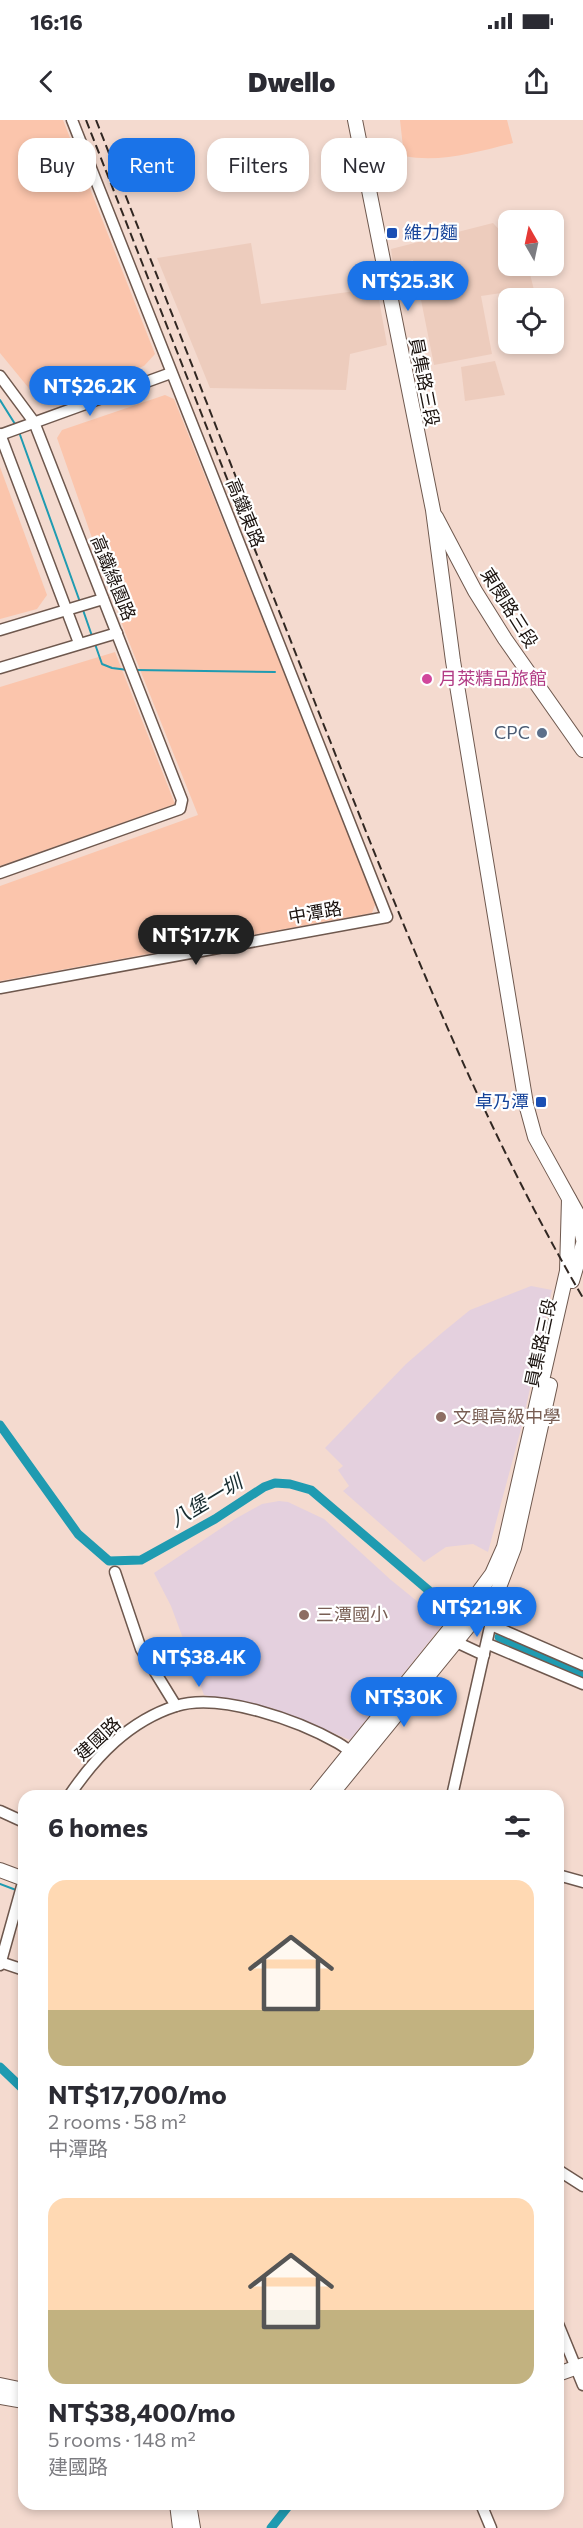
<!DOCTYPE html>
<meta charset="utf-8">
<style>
body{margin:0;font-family:Commissioner,"Noto Sans TC",sans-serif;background:#f7f7f7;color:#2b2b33;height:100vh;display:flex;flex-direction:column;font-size:22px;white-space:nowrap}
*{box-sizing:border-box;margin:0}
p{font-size:20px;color:#7c7c81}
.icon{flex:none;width:33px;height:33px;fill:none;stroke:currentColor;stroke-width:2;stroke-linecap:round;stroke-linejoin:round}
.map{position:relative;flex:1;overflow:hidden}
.drawer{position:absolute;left:18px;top:1670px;width:546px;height:720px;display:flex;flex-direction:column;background:#fff;border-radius:18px;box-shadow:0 3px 9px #0003}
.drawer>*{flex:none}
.guide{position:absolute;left:18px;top:18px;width:548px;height:54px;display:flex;gap:12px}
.needle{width:39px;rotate:351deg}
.tools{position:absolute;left:498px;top:90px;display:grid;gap:12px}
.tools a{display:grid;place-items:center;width:66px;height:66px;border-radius:12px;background:#fff;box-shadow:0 3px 9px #0003;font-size:30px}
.price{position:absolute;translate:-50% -51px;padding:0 14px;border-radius:21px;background:#1a73e8;color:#fff;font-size:20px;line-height:39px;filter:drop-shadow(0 2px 3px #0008)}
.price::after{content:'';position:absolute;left:50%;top:36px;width:18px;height:14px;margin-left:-9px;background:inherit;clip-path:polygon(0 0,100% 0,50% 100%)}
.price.current{background:#222;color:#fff}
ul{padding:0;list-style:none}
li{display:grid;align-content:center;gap:12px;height:318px;padding:0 30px}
li span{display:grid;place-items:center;height:186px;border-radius:18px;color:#555}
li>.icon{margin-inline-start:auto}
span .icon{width:108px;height:108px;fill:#fffc;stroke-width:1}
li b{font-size:26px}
h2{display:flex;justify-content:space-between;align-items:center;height:72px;padding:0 30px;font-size:26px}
.pill{padding:0 21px;border-radius:18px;background:#fff;box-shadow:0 3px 9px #0003;font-size:21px;line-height:54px}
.pill.current{background:#1a73e8;color:#fff}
.status{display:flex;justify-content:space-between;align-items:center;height:42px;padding:0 30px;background:#fff;direction:ltr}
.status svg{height:16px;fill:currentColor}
header{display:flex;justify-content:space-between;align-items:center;height:78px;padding:0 30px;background:#fff;font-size:27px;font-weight:800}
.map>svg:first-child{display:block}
</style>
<div class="status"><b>16:16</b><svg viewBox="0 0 49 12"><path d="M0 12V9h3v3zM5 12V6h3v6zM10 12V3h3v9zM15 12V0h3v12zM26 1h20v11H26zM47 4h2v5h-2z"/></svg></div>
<header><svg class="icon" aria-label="back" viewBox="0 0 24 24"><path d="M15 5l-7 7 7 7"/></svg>Dwello<svg class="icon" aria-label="share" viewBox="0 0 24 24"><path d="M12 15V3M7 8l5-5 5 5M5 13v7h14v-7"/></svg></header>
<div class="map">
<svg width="583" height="2408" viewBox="0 0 583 2408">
<rect width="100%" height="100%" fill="#f4dacf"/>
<!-- built -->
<g fill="#edccbd">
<polygon points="493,103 508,119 508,146 528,146 536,178 510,178 508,172 481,176 492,234 434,245 413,140 393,144 391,129"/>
<polygon points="251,123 261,184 377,168 387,225 350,234 346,270 210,268 157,138"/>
<polygon points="495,241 505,275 465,281 461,247"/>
</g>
<!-- education -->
<g fill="#e4d0de">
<polygon points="531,1166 552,1170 521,1309 488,1432 473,1424 446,1427 424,1442 343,1371 349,1366 338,1350 343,1346 325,1328 406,1244 443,1212 470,1190"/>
<polygon points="279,1381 288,1382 324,1399 391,1460 444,1503 350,1620 272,1588 204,1575 171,1486 154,1453 235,1399 262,1384"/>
</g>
<!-- green -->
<g fill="#fbc5ac">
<polygon points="0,0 63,0 155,234 144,246 46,281 32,272 0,233"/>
<path d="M400,0h107l6,23c-36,9 -73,20 -109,13z"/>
<polygon points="165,275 174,279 376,782 372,793 0,861 0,766 198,695 125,512 57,318 62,310"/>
<polygon points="0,347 47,475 37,489 0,499"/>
<polygon points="115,532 175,684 0,746 0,567"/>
</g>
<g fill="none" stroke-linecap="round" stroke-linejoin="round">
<!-- stream -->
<g stroke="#1f9bb1" stroke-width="2">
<polyline points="0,280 15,304"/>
<polyline points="19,312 80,482"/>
<polyline points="83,490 92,516"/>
<polyline points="95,524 102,544 112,548 128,550"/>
<polyline points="136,550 275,552"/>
<polyline points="0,1764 16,1770"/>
</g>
<!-- canal -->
<g stroke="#1f9bb1" stroke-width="9">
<polyline points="0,1305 78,1414 109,1441 141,1440 215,1399 264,1367 275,1363 290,1364 311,1370 454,1492"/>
<polyline points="499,1517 583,1553"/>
<polyline points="0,1947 24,1970"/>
<polyline points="271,2408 290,2384"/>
</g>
<defs>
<g id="street">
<polyline points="0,256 34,302 182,680 180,689 0,753"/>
<polyline points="0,314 79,523"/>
<polyline points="0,315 171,253"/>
<polyline points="0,510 103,479"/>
<polyline points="0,548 117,513"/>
<polyline points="0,868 387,797 72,0"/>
<polyline points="115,1452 141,1529 176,1586"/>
<polyline points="491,1505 583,1545"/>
<polyline points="454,1521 484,1535"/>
<polyline points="488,1524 583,1564"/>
<path d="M69,1676c27,-40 60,-75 107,-90 44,-14 123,15 162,37 7,4 12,9 19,12"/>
<polyline points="452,1676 498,1471"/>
<polyline points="0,1691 24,1702"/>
<polyline points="558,1755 583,1762"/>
<polyline points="0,1842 24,1850"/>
<polyline points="0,1845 24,1759"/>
<polyline points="558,2050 583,2066"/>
<polyline points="558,2204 583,2265"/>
<polyline points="481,2384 491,2408"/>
</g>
<g id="secondary">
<polyline points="355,0 433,390 453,541 526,984 535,1017 577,1093 583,1119"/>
<polyline points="436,397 475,471 505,519 583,630"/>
<polyline points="572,1161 583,1124"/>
<polyline points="315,1676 467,1488 492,1454 504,1427 567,1151 569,1079"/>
<polyline points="330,1676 498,1470 514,1428 550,1265"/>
<polyline points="0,1750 24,1759"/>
<polyline points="558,2254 583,2245"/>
<polyline points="0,2265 24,2270"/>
<polyline points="0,2277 24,2281"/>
<polyline points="177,2384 180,2408"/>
<polyline points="189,2384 193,2408"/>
</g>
</defs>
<!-- street casing -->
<use href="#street" stroke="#6e584e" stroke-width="13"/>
<!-- secondary casing -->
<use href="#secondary" stroke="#6e584e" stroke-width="16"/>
<!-- street -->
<use href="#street" stroke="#fff" stroke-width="10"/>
<!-- secondary -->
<use href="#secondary" stroke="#fff" stroke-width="14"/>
<!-- rail -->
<g stroke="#312722" stroke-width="2" stroke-dasharray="9 4.5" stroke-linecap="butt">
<path d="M86,0c78,199 157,399 235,598 78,197 155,397 262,580"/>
<polyline points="96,0 237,360"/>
</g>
</g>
<!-- markers -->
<g fill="#1a4fb4" stroke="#fff" stroke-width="2">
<rect x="386" y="107" width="12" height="12" rx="3"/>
<rect x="535" y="976" width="12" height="12" rx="3"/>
</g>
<circle fill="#d1479c" stroke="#fff" stroke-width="2" cx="427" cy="559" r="6"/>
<circle fill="#5c6f8a" stroke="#fff" stroke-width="2" cx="542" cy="613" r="6"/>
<g fill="#8d6e63" stroke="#fff" stroke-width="2">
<circle cx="441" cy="1297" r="6"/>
<circle cx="304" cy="1495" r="6"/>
</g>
<g text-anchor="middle" stroke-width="4.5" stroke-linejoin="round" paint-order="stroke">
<!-- transit labels -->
<g font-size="18" fill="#164399" stroke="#fff" text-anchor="start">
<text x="404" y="119">維力麵</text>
<text x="529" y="988" text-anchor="end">卓乃潭</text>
</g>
<!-- street labels -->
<g font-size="18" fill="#1a120e" stroke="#fff">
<text transform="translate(424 262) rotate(79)" y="6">員集路三段</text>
<text transform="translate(245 393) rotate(68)" y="6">高鐵東路</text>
<text transform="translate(113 458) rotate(68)" y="6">高鐵綠園路</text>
<text transform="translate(509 488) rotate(58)" y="6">東閔路三段</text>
<text transform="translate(315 793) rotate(-10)" y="6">中潭路</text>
<text transform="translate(541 1223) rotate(-78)" y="6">員集路三段</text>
<text transform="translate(98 1619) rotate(-43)" y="6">建國路</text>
</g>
<!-- hotel labels -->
<g font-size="18" fill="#b23c85" stroke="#fff" text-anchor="start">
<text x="439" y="565">月萊精品旅館</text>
</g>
<!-- service labels -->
<g font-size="18" fill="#4e5e75" stroke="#fff" text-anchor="end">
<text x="530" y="619">CPC</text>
</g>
<!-- education labels -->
<g font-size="18" fill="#785e54" stroke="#fff" text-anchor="start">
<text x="453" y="1303">文興高級中學</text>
<text x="316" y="1501">三潭國小</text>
</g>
<!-- water labels -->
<g font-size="20" font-style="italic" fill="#192d31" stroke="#fff">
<text transform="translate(206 1381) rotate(-31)" y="7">八堡一圳</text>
</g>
</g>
</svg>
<div class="tools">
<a><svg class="needle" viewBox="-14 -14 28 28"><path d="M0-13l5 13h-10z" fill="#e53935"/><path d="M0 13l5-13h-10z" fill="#7c7c81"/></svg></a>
<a><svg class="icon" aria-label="locate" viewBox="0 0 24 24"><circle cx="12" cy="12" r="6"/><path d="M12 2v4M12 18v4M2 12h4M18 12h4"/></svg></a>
</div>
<b class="price" style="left:408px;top:192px">NT$25.3K</b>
<b class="price" style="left:90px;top:297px">NT$26.2K</b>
<b class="price current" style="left:196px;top:846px">NT$17.7K</b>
<b class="price" style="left:477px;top:1518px">NT$21.9K</b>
<b class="price" style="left:199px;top:1568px">NT$38.4K</b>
<b class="price" style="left:404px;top:1608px">NT$30K</b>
<div class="guide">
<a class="pill">Buy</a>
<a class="pill current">Rent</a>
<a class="pill">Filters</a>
<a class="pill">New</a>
</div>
<section class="drawer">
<h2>6 homes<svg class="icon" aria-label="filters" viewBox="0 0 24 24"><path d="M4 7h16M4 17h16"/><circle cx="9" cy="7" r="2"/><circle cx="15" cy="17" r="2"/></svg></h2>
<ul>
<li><span style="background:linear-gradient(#ffd9b3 70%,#c2b280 0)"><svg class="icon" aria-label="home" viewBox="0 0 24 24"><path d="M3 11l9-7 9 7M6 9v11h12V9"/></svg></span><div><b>NT$17,700/mo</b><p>2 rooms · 58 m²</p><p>中潭路</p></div></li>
<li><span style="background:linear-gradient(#ffd9b3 60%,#c2b280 0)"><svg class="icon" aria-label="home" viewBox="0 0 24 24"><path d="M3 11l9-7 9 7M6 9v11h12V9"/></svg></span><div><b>NT$38,400/mo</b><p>5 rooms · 148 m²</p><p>建國路</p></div></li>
</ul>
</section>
</div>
